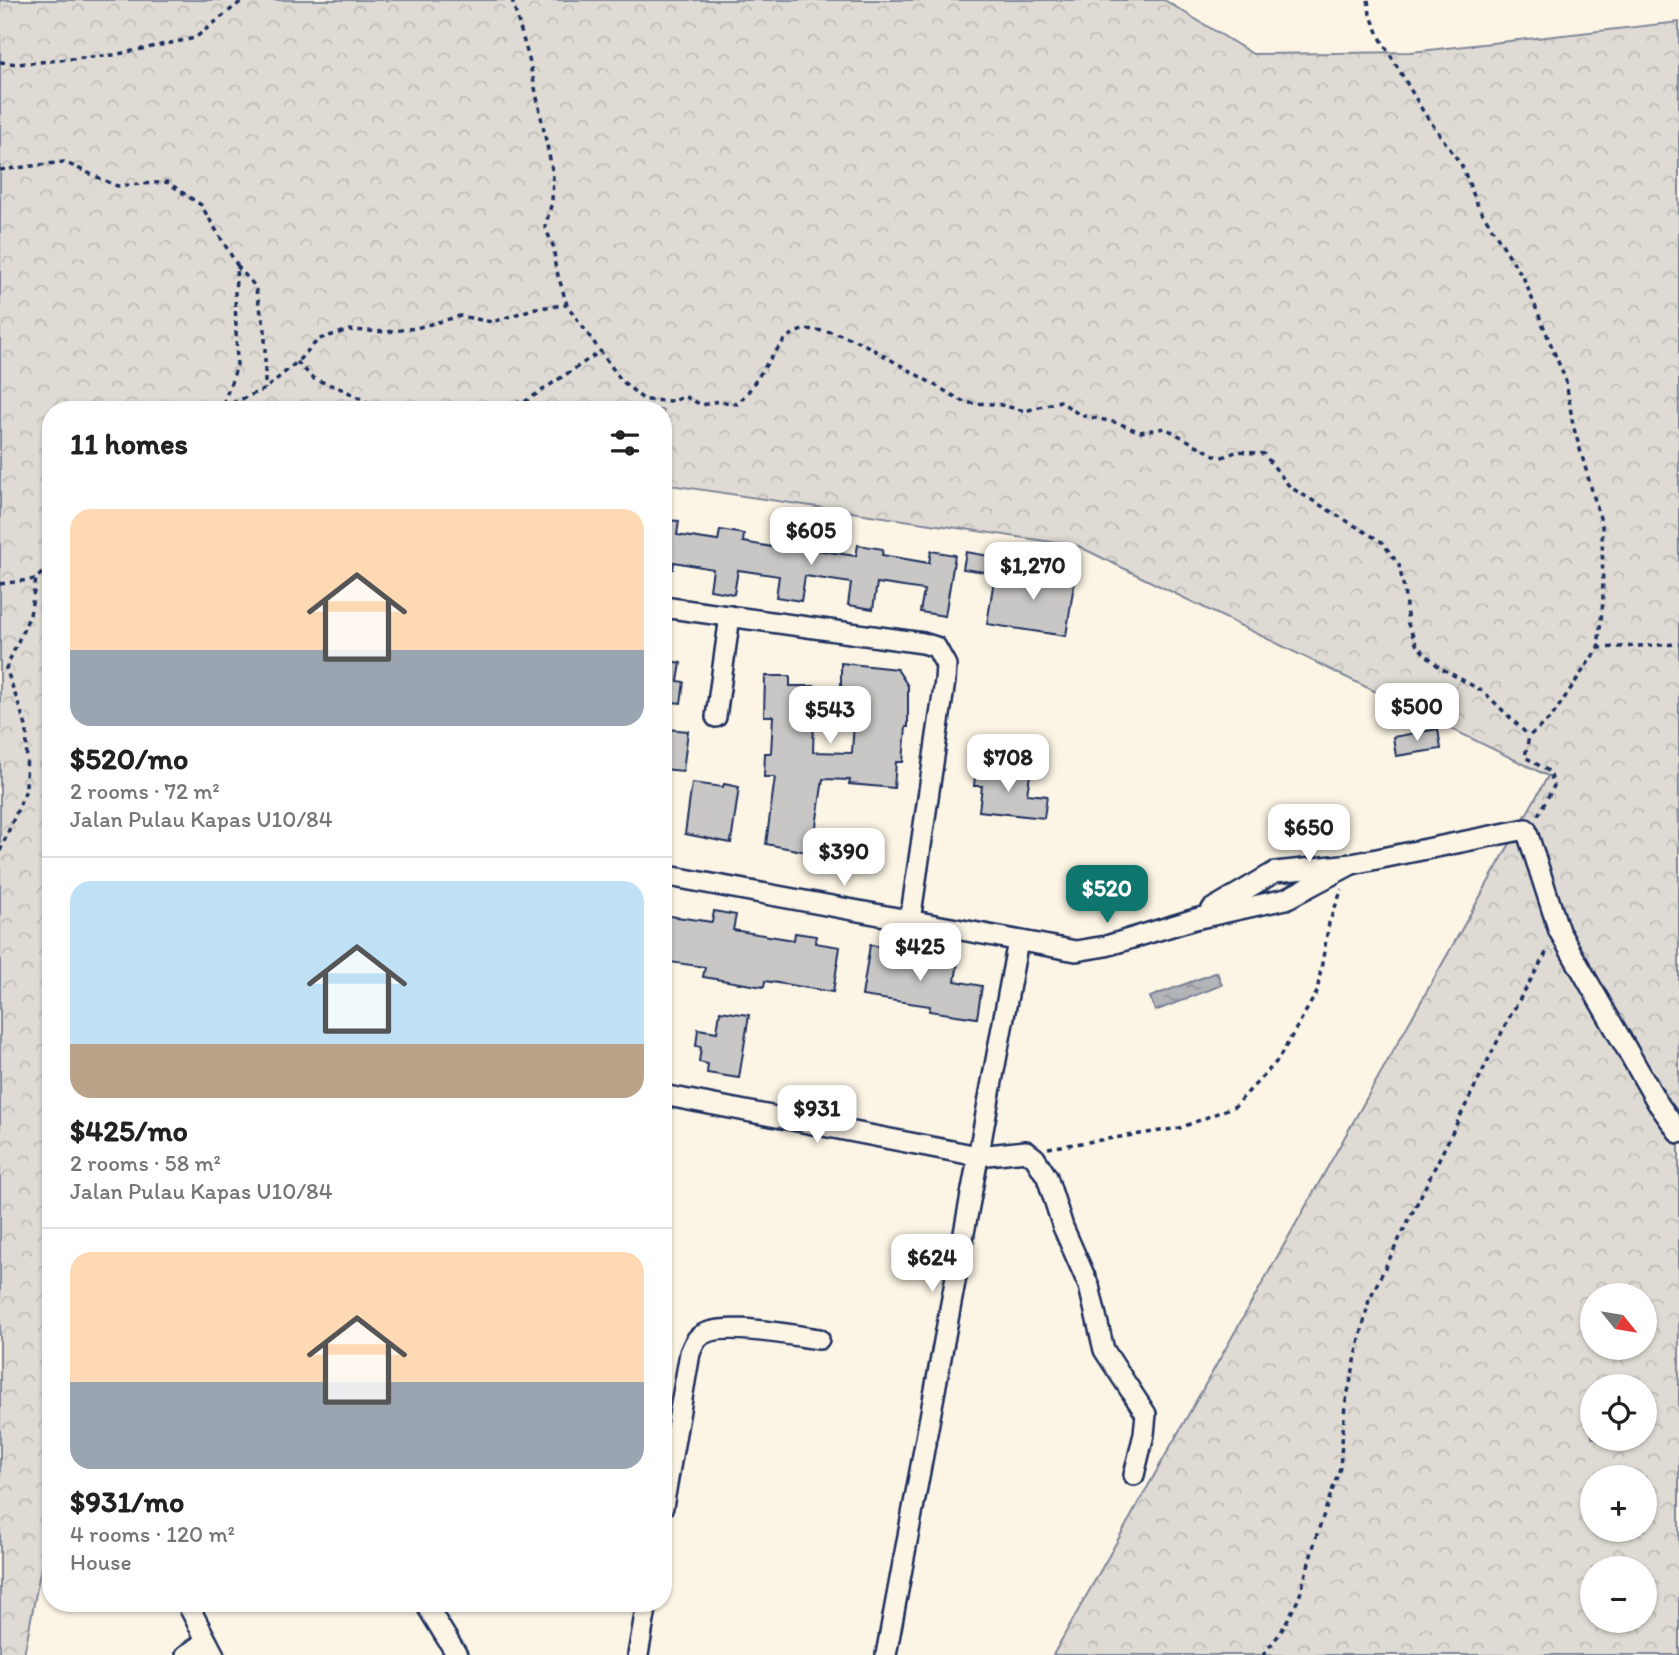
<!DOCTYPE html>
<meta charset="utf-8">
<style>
body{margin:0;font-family:Itim,sans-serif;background:#f6f6f6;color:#222;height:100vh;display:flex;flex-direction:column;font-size:26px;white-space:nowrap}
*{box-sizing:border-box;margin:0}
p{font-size:23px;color:#767676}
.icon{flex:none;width:38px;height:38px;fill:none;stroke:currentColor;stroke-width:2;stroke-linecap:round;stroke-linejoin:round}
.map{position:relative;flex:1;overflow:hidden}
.drawer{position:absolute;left:42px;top:401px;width:630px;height:1211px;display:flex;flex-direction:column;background:#fff;border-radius:28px;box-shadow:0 2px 5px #0004}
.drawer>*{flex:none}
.needle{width:46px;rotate:120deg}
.controls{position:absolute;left:1580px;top:1283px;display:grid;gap:14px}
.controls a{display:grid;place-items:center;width:77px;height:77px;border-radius:50%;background:#fff;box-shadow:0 2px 5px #0004;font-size:35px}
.price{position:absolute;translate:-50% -60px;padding:0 16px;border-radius:14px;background:#fff;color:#222;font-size:23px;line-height:46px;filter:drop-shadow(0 2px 4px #0008)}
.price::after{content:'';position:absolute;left:50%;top:42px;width:21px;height:16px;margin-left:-10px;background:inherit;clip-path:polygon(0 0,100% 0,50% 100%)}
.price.current{background:#0f766e;color:#fff}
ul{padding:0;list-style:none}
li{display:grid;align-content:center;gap:14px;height:371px;padding:0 28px}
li+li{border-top:2px solid #e0e0e0}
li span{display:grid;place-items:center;height:217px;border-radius:21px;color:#555}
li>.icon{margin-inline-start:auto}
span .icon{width:126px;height:126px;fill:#fffc;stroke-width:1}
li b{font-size:30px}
h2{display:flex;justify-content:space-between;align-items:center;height:84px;padding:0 28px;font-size:30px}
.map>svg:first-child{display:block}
</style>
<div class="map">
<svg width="1679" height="1655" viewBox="0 0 1679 1655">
<defs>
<pattern id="forest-crowns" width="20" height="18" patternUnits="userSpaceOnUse" patternTransform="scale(1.75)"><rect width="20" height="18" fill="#dfdbd4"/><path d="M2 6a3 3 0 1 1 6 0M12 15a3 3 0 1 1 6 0" fill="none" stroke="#bfbcb8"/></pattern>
<pattern id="water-ripples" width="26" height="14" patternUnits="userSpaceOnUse" patternTransform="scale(1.75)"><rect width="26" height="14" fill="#b2b4b8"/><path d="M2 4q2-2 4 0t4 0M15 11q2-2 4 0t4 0" fill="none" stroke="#909399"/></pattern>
</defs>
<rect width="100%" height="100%" fill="#fcf5e5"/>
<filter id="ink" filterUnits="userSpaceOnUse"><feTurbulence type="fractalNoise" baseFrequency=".0143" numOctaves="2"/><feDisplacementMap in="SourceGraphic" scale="14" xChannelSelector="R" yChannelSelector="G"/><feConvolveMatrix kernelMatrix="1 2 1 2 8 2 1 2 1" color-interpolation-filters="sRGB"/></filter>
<g filter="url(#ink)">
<!-- forest -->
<path fill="url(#forest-crowns)" stroke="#7d8599" stroke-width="2" fill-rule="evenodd" d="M0,0h1164l89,54 158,-2 268,-30v1633h-626l495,-879 -470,-230 -415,-62v-74h-612v1106l-27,139h-24zM1592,1295h53v53h-53zM1592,1386h53v52h-53zM1592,1477h53v53h-53zM1592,1568h53v52h-53z"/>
<!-- water -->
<polygon fill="url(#water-ripples)" stroke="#767f94" stroke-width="2" points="1217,972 1222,985 1155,1011 1150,997"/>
<!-- building -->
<g fill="#c8c7c6" stroke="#1b2f5e" stroke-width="2">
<polygon points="663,520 679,521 677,535 718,541 720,530 744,534 743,542 784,549 786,537 810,541 809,549 856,556 858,545 883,549 882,555 929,563 931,551 955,555 945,616 920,612 924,590 877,583 873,609 848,605 851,583 805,576 801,601 776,597 779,576 738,570 734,594 710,590 713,569 674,562 673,569 663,568"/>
<polygon points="966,552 995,557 992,573 963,569"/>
<polygon points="1045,566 1076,571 1066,636 987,624 995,573 1043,581"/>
<polygon points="663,660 681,663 678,681 684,682 681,703 663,701"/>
<polygon points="841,663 897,669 908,686 908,727 906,727 903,762 896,762 894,788 849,784 850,780 823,779 812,853 766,844 775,777 764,777 765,753 771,753 773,716 764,716 765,676 790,676 790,686 815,686 813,752 852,753 854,721 841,719"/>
<polygon points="666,729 688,731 683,771 663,769 663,739 665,740"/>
<polygon points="1438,729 1441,749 1396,756 1393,737"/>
<polygon points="976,768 1030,775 1027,794 1047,796 1044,818 979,811 982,786 974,786"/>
<polygon points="692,783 723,787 724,784 739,787 731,843 685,834"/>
<polygon points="714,911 736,915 733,930 794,940 795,933 816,936 815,943 840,947 833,992 765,981 764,987 703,977 705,967 663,961 663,915 712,922"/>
<polygon points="870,945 890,948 889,954 958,962 955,981 982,986 977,1018 929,1011 930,1006 862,996"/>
<polygon points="720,1011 749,1015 739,1078 707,1073 708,1064 699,1062 701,1047 696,1046 698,1029 717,1032"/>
</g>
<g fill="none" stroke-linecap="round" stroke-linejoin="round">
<defs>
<g id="minor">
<polyline points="663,607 923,643 936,647 946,665 945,681 910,921"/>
<polyline points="716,717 730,616"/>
<polyline points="663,875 1076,951 1106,946 1195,919 1286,899 1352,864"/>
<polyline points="1212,909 1275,872 1352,864 1526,829 1559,931 1657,1102 1679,1133"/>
<polyline points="663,1095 978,1156 1026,1151 1035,1158 1047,1177 1063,1227 1089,1286 1104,1350 1146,1414 1144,1434 1134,1475"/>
<path d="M663,1507l27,-154c2,-4 4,-11 8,-15 17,-19 96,-2 121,1"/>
<polyline points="187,1603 214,1655"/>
<polyline points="425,1603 457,1655"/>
<polyline points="186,1655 206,1642"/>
<polyline points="638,1655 647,1603"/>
<polyline points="886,1655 1018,941"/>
</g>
</defs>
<!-- minor casing -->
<use href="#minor" stroke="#1b2f5e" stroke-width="24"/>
<!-- path -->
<g stroke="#1b2f5e" stroke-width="3.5" stroke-dasharray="5 5" stroke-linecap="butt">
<polyline points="512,0 529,59 553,174 552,202 545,227 554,248 555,265 567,305 621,380 644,400 674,401 684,396 702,405 719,401 737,404 748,392 772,356 787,337 804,329 833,332 862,343 966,403 997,404 1025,411 1060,401 1080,415 1118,423 1140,432 1165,428 1220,458 1238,451 1264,454 1290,487 1382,542 1399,565 1404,589 1408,624 1417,646 1439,667 1484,692 1529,736"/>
<polyline points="1368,0 1370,14 1381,39 1423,111 1462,166 1478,206 1524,279 1566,381 1573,425 1602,525 1603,601 1598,648 1551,718 1529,736 1525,757 1550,772 1554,786 1538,815"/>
<polyline points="0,62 18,64 113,55 195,38 243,0"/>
<polyline points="0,170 64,162 117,186 167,182 201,205 237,265 235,293 237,366 221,410"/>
<polyline points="237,266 255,286 265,330 265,389"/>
<polyline points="297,362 314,379 342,389 383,410"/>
<polyline points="223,407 265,389 297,362 319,339 349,330 386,332 416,328 460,316 492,322 536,308 567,305"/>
<polyline points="475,410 526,401 601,351"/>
<polyline points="0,584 36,579"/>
<polyline points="1598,648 1679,644"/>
<polyline points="0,851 26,790 27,729 6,668 30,615 36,579 51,564"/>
<polyline points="1048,1148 1180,1128 1235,1106 1278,1060 1317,992 1329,923 1342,889"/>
<polyline points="1263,1655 1281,1632 1299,1598 1317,1534 1340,1468 1345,1405 1369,1300 1509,1018 1549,948"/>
</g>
<!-- minor -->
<use href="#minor" stroke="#fcf5e5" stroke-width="19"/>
</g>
</g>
</svg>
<div class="controls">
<a><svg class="needle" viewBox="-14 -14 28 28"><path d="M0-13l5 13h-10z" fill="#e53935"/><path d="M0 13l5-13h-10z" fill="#767676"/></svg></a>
<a><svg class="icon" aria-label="locate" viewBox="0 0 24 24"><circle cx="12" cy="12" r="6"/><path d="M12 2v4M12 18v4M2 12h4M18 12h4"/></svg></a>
<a>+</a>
<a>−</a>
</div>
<b class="price" style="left:811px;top:567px">$605</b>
<b class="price" style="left:1033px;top:602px">$1,270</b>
<b class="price" style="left:1417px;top:743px">$500</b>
<b class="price" style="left:830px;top:746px">$543</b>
<b class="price" style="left:1008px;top:794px">$708</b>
<b class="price" style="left:1309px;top:864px">$650</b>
<b class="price" style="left:844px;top:888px">$390</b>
<b class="price current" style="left:1107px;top:925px">$520</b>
<b class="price" style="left:920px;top:983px">$425</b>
<b class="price" style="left:817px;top:1145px">$931</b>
<b class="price" style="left:932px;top:1294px">$624</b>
<section class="drawer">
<h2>11 homes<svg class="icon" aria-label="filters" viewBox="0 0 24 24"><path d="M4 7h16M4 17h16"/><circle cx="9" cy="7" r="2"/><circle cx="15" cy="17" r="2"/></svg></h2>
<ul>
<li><span style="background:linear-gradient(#ffd9b3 65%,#9aa5b1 0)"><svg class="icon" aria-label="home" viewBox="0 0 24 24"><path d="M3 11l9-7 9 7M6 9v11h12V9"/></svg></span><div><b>$520/mo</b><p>2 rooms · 72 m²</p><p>Jalan Pulau Kapas U10/84</p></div></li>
<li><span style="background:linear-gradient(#bfe0f5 75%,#b9a48a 0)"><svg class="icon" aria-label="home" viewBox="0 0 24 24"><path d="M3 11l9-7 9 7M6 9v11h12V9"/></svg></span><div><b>$425/mo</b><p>2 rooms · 58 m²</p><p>Jalan Pulau Kapas U10/84</p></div></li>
<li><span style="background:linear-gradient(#ffd9b3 60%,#9aa5b1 0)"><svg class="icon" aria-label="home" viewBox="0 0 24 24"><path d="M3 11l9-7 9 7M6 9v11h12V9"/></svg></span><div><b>$931/mo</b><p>4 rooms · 120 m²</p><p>House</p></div></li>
</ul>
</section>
</div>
